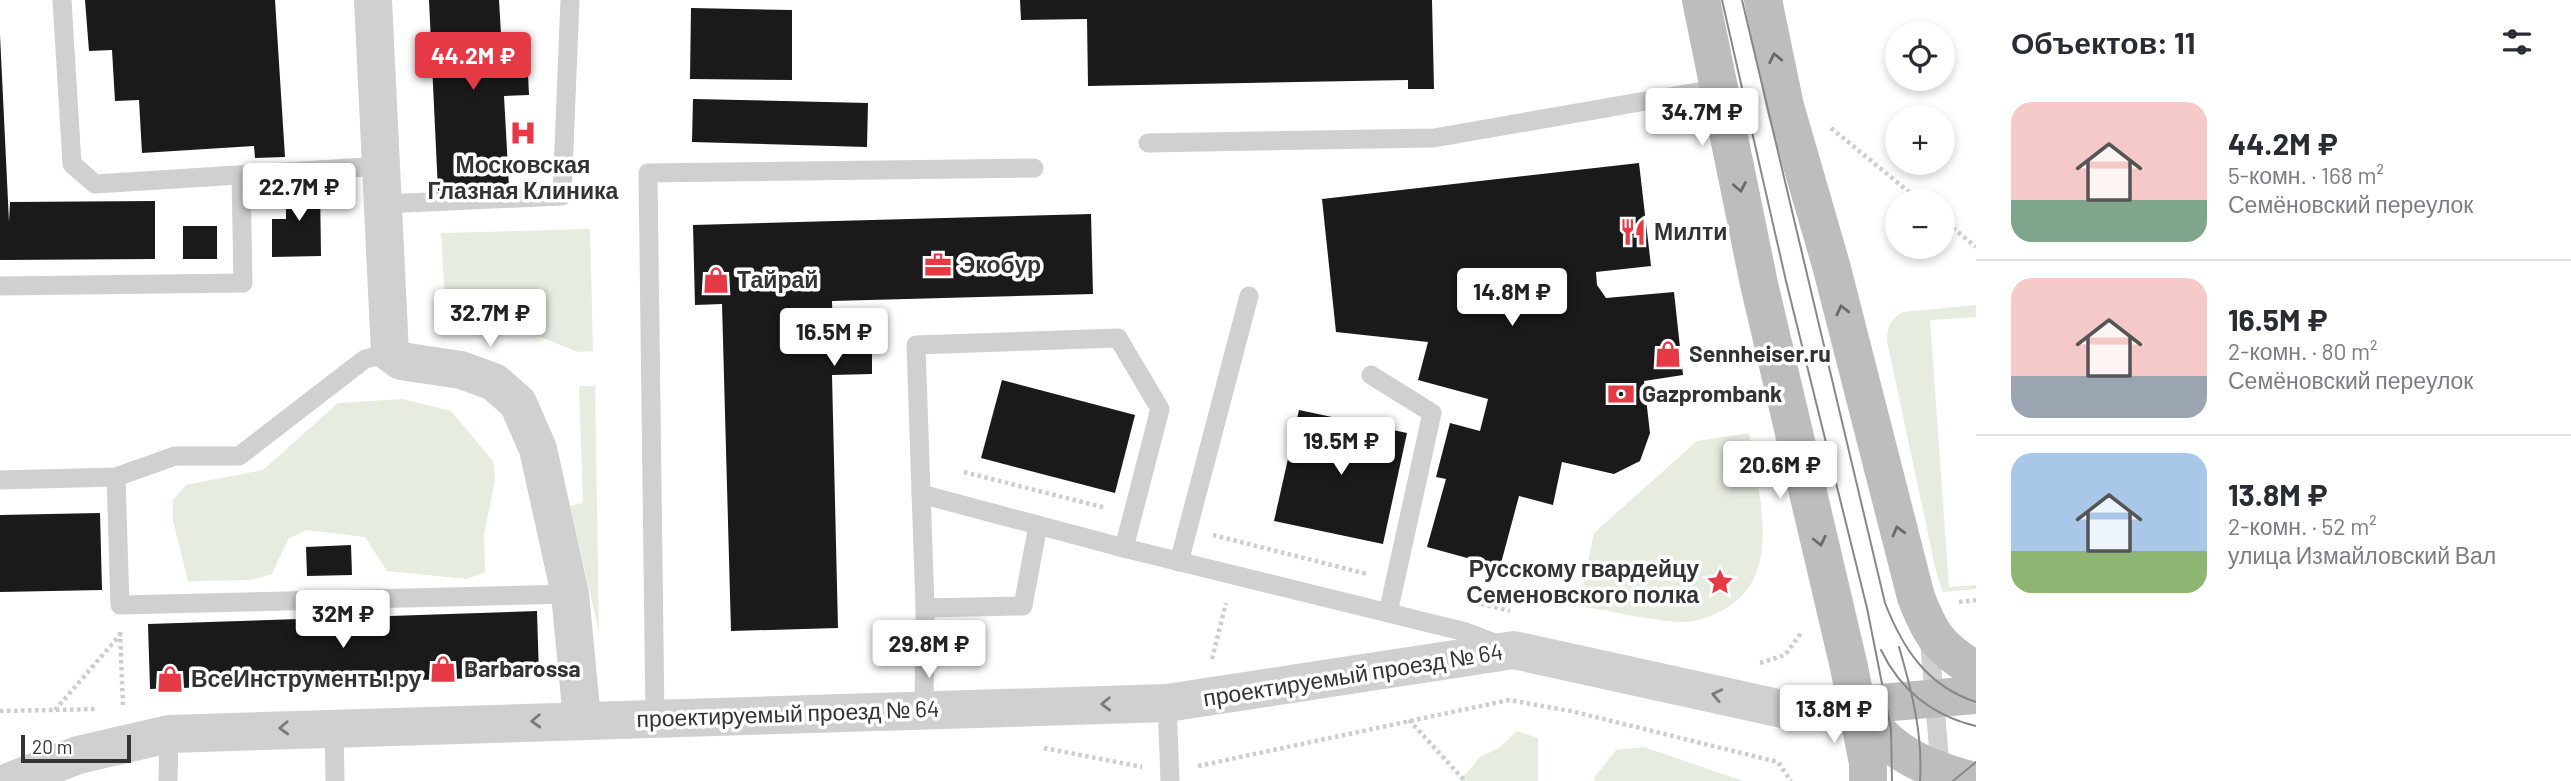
<!DOCTYPE html>
<html lang="ru">
<meta charset="utf-8">
<style>
body{margin:0;font-family:Barlow,sans-serif;background:#f7f7f7;color:#2b2b33;height:100vh;display:flex;flex-direction:column;font-size:26px;white-space:nowrap}
*{box-sizing:border-box;margin:0}
p{font-size:23px;color:#7c7c81}
.icon{flex:none;width:38px;height:38px;fill:none;stroke:currentColor;stroke-width:2;stroke-linecap:round;stroke-linejoin:round}
.map{position:relative;flex:1;overflow:hidden}
.details{display:flex;flex-direction:column;background:#fff;width:595px}
.details>*{flex:none}
.tools{position:absolute;left:1885px;top:21px;display:grid;gap:14px}
.tools a{display:grid;place-items:center;width:70px;height:70px;border-radius:50%;background:#fff;box-shadow:0 4px 10px #0003;font-size:35px}
.scale{position:absolute;left:21px;bottom:18px;width:110px;box-sizing:border-box;padding-left:7px;border:4px solid #333;border-top:0;font-size:19px;line-height:24px;white-space:nowrap;color:#333;-webkit-text-stroke:5px #fff;paint-order:stroke}
.price{position:absolute;translate:-50% -60px;padding:0 16px;border-radius:7px;background:#fff;color:#222;font-size:23px;line-height:46px;filter:drop-shadow(0 2px 4px #0008)}
.price::after{content:'';position:absolute;left:50%;top:42px;width:21px;height:16px;margin-left:-10px;background:inherit;clip-path:polygon(0 0,100% 0,50% 100%)}
.price.active{background:#e63946;color:#fff}
ul{padding:0;list-style:none}
li{display:flex;align-items:center;gap:21px;height:175px;padding:0 35px}
li+li{border-top:2px solid #e1e1e2}
li span{display:grid;place-items:center;flex:none;width:196px;height:140px;border-radius:21px;color:#555}
li>.icon{margin-inline-start:auto}
span .icon{width:84px;height:84px;fill:#fffc;stroke-width:1}
li b{font-size:30px}
h2{display:flex;justify-content:space-between;align-items:center;height:84px;padding:0 35px;font-size:30px}
main{display:flex;flex:1;min-height:0}
.map>svg:first-child{display:block}
</style>
<main>
<div class="map">
<svg width="1976" height="781" viewBox="0 0 1976 781">
<rect width="100%" height="100%" fill="#fff"/>
<!-- green -->
<g fill="#e6ecdf">
<polygon points="590,229 593,351 578,352 445,299 441,233"/>
<path d="M1976,305v12l-46,3 19,267 27,-2v4l-33,3 -7,-21 -49,-230c1,-14 2,-21 16,-29z"/>
<polygon points="579,386 595,386 599,632 570,506 583,503"/>
<polygon points="403,399 451,411 493,461 495,480 484,535 485,572 467,579 387,571 365,537 306,530 288,539 272,574 251,580 188,581 173,521 173,500 186,485 263,470 338,403"/>
<path d="M1749,433c8,56 38,146 -28,178 -12,6 -27,12 -41,11 -33,-2 -68,-11 -101,-16l15,-73 103,-92z"/>
<polygon points="1517,731 1538,738 1538,781 1460,781 1480,757 1499,748"/>
<polygon points="1644,747 1743,781 1595,781 1594,778 1616,750"/>
</g>
<!-- building -->
<g fill="#1a1a1a">
<polygon points="85,0 275,0 285,157 255,158 254,146 142,153 139,100 115,101 112,50 89,51"/>
<polygon points="429,0 499,0 501,34 526,33 529,95 504,96 509,187 438,191"/>
<polygon points="1020,0 1432,0 1434,89 1408,89 1408,80 1088,86 1087,19 1021,20"/>
<polygon points="691,8 792,10 792,80 690,79"/>
<polygon points="0,35 9,222 10,202 155,201 155,259 0,260"/>
<polygon points="693,99 868,103 867,147 692,142"/>
<polygon points="1639,163 1651,266 1596,272 1597,285 1606,298 1674,292 1683,375 1644,381 1650,433 1640,461 1614,474 1562,462 1553,505 1519,496 1500,567 1427,547 1446,479 1436,477 1450,423 1480,431 1488,399 1418,380 1428,342 1336,332 1322,199"/>
<polygon points="286,184 320,184 321,256 272,257 272,219 286,219"/>
<polygon points="1091,214 1093,294 832,301 833,341 872,340 872,374 832,375 838,628 731,631 722,304 695,305 693,225"/>
<rect x="183" y="226" width="34" height="33"/>
<polygon points="1002,380 1135,415 1115,493 981,458"/>
<polygon points="1299,410 1407,433 1383,544 1274,521"/>
<polygon points="100,513 102,590 0,592 0,515"/>
<polygon points="351,545 352,575 307,576 306,547"/>
<polygon points="537,611 539,676 150,689 148,624"/>
</g>
<g fill="none" stroke-linecap="round" stroke-linejoin="round">
<!-- path -->
<g stroke="#cdcdcd" stroke-width="4.5" stroke-dasharray="3.5 3.5" stroke-linecap="butt">
<polyline points="1831,128 1920,201"/>
<polyline points="1942,219 1976,247"/>
<polyline points="964,472 1106,508"/>
<polyline points="1213,535 1367,574"/>
<polyline points="1474,602 1510,611"/>
<polyline points="1959,602 1976,600"/>
<polyline points="120,632 123,705"/>
<polyline points="1212,659 1226,603"/>
<polyline points="1760,663 1785,655 1801,633"/>
<polyline points="55,710 120,635"/>
<polyline points="0,711 97,709"/>
<polyline points="1409,720 1465,781"/>
<polyline points="1044,748 1142,767"/>
<polyline points="1198,766 1509,700 1571,711 1778,762 1791,781"/>
</g>
<!-- service -->
<g stroke="#d0d0d0" stroke-width="19">
<polyline points="62,0 72,164 95,184 381,166"/>
<polyline points="1148,143 1434,138 1720,88"/>
<polyline points="383,204 562,196 570,0"/>
<polyline points="0,286 243,283 241,175"/>
<polyline points="1371,375 1432,413 1388,613"/>
<polyline points="116,477 120,605 570,594"/>
<polyline points="0,480 116,477 175,456 239,456 365,359 390,353"/>
<polyline points="921,494 1124,548 1466,632 1500,645"/>
<polyline points="1038,525 1023,606 925,608 916,345 1118,338 1160,409 1124,548"/>
<polyline points="1179,562 1249,296"/>
<polyline points="1929,636 1941,777"/>
<polyline points="1167,703 1170,781"/>
<polyline points="924,710 925,608"/>
<polyline points="655,718 648,173 1034,168"/>
<polyline points="334,727 335,781"/>
<polyline points="168,781 169,734"/>
</g>
<!-- minor -->
<polyline stroke="#d0d0d0" stroke-width="38" points="373,0 390,353 401,361 461,370 494,382 518,403 538,449 570,594 582,719"/>
<!-- tertiary -->
<polyline stroke="#d0d0d0" stroke-width="38" points="11,781 78,755 169,734 1167,703 1514,650 1782,709 1857,705"/>
<!-- secondary -->
<g stroke="#bdbdbd" stroke-width="38">
<polyline points="1701,0 1759,284 1849,667 1868,763 1868,781"/>
<path d="M1763,0l22,106 46,159 85,332c15,39 24,52 60,73"/>
<polyline points="1857,705 1976,695"/>
<path d="M1858,706c29,46 65,62 116,75"/>
</g>
<!-- tram -->
<g stroke="#888" stroke-width="2">
<polyline points="1722,0 1786,281 1867,608 1891,729 1892,781"/>
<path d="M1742,0l143,603c18,46 42,83 91,99"/>
<path d="M1899,647c13,45 24,87 21,134"/>
<path d="M1881,650c19,40 52,66 95,76"/>
<polyline points="1953,781 1976,762"/>
</g>
</g>
<!-- one-way arrows -->
<defs><path id="oneway-chevron" d="M-2-3.5L2.5 0L-2 3.5" fill="none" stroke-width="1.6" stroke-linecap="round" stroke-linejoin="round" transform="scale(1.75)"/></defs>
<g stroke="#6a6a6a">
<use href="#oneway-chevron" transform="translate(1775 58) rotate(-102)"/>
<use href="#oneway-chevron" transform="translate(1740 187) rotate(79)"/>
<use href="#oneway-chevron" transform="translate(1842 310) rotate(-104)"/>
<use href="#oneway-chevron" transform="translate(1898 531) rotate(-105)"/>
<use href="#oneway-chevron" transform="translate(1820 541) rotate(77)"/>
</g>
<g stroke="#7a7a7a">
<use href="#oneway-chevron" transform="translate(1717 695) rotate(-168)"/>
<use href="#oneway-chevron" transform="translate(1106 704) rotate(178)"/>
<use href="#oneway-chevron" transform="translate(536 721) rotate(178)"/>
<use href="#oneway-chevron" transform="translate(284 728) rotate(178)"/>
</g>
<!-- icons -->
<defs>
<symbol id="hospital-bare" viewBox="-9 -9 18 18"><path d="M-5-5h3v3.5h4V-5h3V5h-3V1.5h-4V5h-3Z" fill="#e63946" stroke="#fff" stroke-width="2.5" paint-order="stroke"/></symbol>
<symbol id="restaurant-bare" viewBox="-9 -9 18 18"><path d="M-5-6h1v4h1v-4h1v4h1v-4h1v5L-1.5 .5V6h-2V.5L-5-1ZM5-6V6H3V1.5H1.5Q1.5-4 5-6Z" fill="#e63946" stroke="#fff" stroke-width="2.5" paint-order="stroke"/></symbol>
<symbol id="office-bare" viewBox="-9 -9 18 18"><path d="M-6-3h4V-5.5h4V-3h4V5H-6ZM-1-4.5V-3h2v-1.5ZM-6 0V1H6V0Z" fill="#e63946" stroke="#fff" stroke-width="2.5" paint-order="stroke"/></symbol>
<symbol id="shop-bare" viewBox="-9 -9 18 18"><path d="M-5-2.5h2.3a2.7 3.5 0 0 1 5.4 0H5L5.5 6h-11ZM-1.5-2.5h3a1.5 2.3 0 0 0-3 0Z" fill="#e63946" stroke="#fff" stroke-width="2.5" paint-order="stroke"/></symbol>
<symbol id="bank-bare" viewBox="-9 -9 18 18"><path d="M-6-4H6V4H-6ZM0-2.3a2.3 2.3 0 1 0 0 4.6a2.3 2.3 0 1 0 0-4.6Z" fill="#e63946" stroke="#fff" stroke-width="2.5" paint-order="stroke"/></symbol>
<symbol id="sight-bare" viewBox="-9 -9 18 18"><path d="M0-6L1.8-2.2L6-1.7L2.9 1.2L3.7 5.4L0 3.3L-3.7 5.4L-2.9 1.2L-6-1.7L-1.8-2.2Z" fill="#e63946" stroke="#fff" stroke-width="2.5" paint-order="stroke"/></symbol>
</defs>
<g fill-rule="evenodd">
<use href="#hospital-bare" x="504" y="114" width="38" height="38"/>
<use href="#restaurant-bare" x="1614" y="213" width="38" height="38"/>
<use href="#office-bare" x="919" y="246" width="38" height="38"/>
<use href="#shop-bare" x="697" y="261" width="38" height="38"/>
<use href="#shop-bare" x="1649" y="335" width="38" height="38"/>
<use href="#bank-bare" x="1602" y="375" width="38" height="38"/>
<use href="#sight-bare" x="1701" y="563" width="38" height="38"/>
<use href="#shop-bare" x="424" y="650" width="38" height="38"/>
<use href="#shop-bare" x="151" y="660" width="38" height="38"/>
</g>
<g text-anchor="middle" stroke-width="7" stroke-linejoin="round" paint-order="stroke">
<!-- poi labels -->
<g font-size="23" font-weight="bold" fill="#333" stroke="#fff" text-anchor="start">
<text x="523" y="173" text-anchor="middle">Московская<tspan x="523" dy="26">Глазная Клиника</tspan></text>
<text x="1654" y="240">Милти</text>
<text x="959" y="273">Экобур</text>
<text x="737" y="288">Тайрай</text>
<text x="1689" y="362">Sennheiser.ru</text>
<text x="1642" y="402">Gazprombank</text>
<text x="1699" y="577" text-anchor="end">Русскому гвардейцу<tspan x="1699" dy="26">Семеновского полка</tspan></text>
<text x="464" y="677">Barbarossa</text>
<text x="191" y="687">ВсеИнструменты.ру</text>
</g>
<!-- street labels -->
<g font-size="23" fill="#333" stroke="#fff">
<text transform="translate(1353 675) rotate(-9)" y="8">проектируемый проезд № 64</text>
<text transform="translate(788 714) rotate(-2)" y="8">проектируемый проезд № 64</text>
</g>
</g>
</svg>
<div class="tools">
<a><svg class="icon" aria-label="locate" viewBox="0 0 24 24"><circle cx="12" cy="12" r="6"/><path d="M12 2v4M12 18v4M2 12h4M18 12h4"/></svg></a>
<a>+</a>
<a>−</a>
</div>
<div class="scale">20 m</div>
<b class="price active" style="left:473px;top:92px">44.2M ₽</b>
<b class="price" style="left:1702px;top:148px">34.7M ₽</b>
<b class="price" style="left:299px;top:223px">22.7M ₽</b>
<b class="price" style="left:1512px;top:328px">14.8M ₽</b>
<b class="price" style="left:490px;top:349px">32.7M ₽</b>
<b class="price" style="left:834px;top:368px">16.5M ₽</b>
<b class="price" style="left:1341px;top:477px">19.5M ₽</b>
<b class="price" style="left:1780px;top:501px">20.6M ₽</b>
<b class="price" style="left:343px;top:650px">32M ₽</b>
<b class="price" style="left:929px;top:680px">29.8M ₽</b>
<b class="price" style="left:1834px;top:745px">13.8M ₽</b>
</div>
<section class="details">
<h2>Объектов: 11<svg class="icon" aria-label="filters" viewBox="0 0 24 24"><path d="M4 7h16M4 17h16"/><circle cx="9" cy="7" r="2"/><circle cx="15" cy="17" r="2"/></svg></h2>
<ul>
<li><span style="background:linear-gradient(#f6c9c9 70%,#7fa58c 0)"><svg class="icon" aria-label="home" viewBox="0 0 24 24"><path d="M3 11l9-7 9 7M6 9v11h12V9"/></svg></span><div><b>44.2M ₽</b><p>5-комн. · 168 m²</p><p>Семёновский переулок</p></div></li>
<li><span style="background:linear-gradient(#f6c9c9 70%,#9aa5b1 0)"><svg class="icon" aria-label="home" viewBox="0 0 24 24"><path d="M3 11l9-7 9 7M6 9v11h12V9"/></svg></span><div><b>16.5M ₽</b><p>2-комн. · 80 m²</p><p>Семёновский переулок</p></div></li>
<li><span style="background:linear-gradient(#a9c7e8 70%,#8fb573 0)"><svg class="icon" aria-label="home" viewBox="0 0 24 24"><path d="M3 11l9-7 9 7M6 9v11h12V9"/></svg></span><div><b>13.8M ₽</b><p>2-комн. · 52 m²</p><p>улица Измайловский Вал</p></div></li>
</ul>
</section>
</main>
